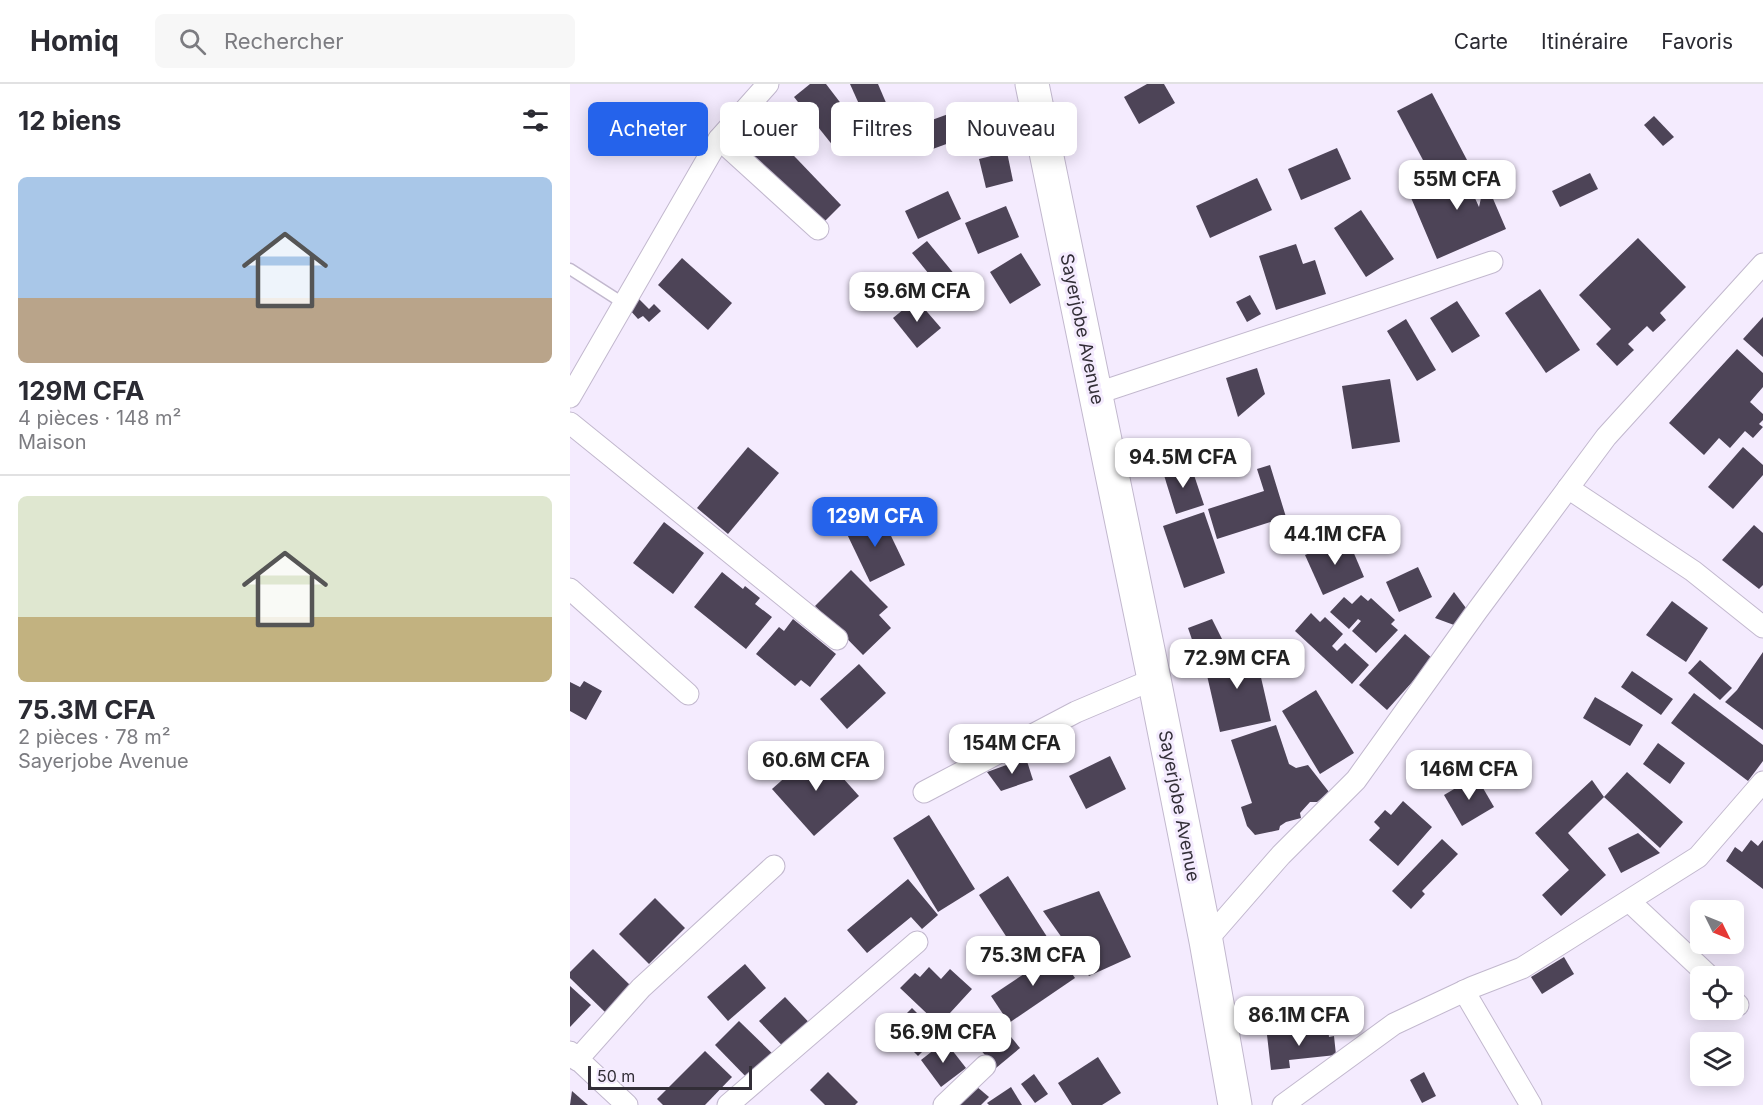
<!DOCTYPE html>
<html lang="fr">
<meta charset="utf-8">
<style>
body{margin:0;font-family:Inter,sans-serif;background:#f7f7f7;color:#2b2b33;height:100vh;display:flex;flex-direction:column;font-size:22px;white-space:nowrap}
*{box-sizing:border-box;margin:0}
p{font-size:20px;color:#7c7c81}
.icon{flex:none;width:33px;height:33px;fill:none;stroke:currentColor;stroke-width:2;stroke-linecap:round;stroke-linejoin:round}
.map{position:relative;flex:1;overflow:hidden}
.side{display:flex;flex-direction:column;background:#fff;width:570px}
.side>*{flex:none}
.top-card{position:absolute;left:18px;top:18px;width:570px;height:54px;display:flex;gap:12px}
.needle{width:39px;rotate:133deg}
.buttons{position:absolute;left:1120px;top:816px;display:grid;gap:12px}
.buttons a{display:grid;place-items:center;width:54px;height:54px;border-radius:9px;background:#fff;box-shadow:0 3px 15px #0003;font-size:30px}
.scale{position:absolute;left:18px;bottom:15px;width:164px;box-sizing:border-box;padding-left:6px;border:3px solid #322e37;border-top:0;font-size:16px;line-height:21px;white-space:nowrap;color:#322e37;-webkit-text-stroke:4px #f4ebfe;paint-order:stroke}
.price{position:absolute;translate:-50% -51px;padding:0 14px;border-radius:12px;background:#fff;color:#222;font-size:20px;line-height:39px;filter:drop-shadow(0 2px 3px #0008)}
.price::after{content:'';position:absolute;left:50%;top:36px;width:18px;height:14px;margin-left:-9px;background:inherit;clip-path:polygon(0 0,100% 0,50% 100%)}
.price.selected{background:#2563eb;color:#fff}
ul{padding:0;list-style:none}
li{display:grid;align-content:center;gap:12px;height:318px;padding:0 18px}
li+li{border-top:2px solid #e1e1e2}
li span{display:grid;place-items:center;height:186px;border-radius:9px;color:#555}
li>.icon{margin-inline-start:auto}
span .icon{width:108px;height:108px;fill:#fffc;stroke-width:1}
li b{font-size:26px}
h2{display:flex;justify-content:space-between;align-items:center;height:72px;padding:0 18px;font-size:26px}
.tag{padding:0 21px;border-radius:9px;background:#fff;box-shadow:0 3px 15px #0003;font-size:21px;line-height:54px}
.tag.selected{background:#2563eb;color:#fff}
header{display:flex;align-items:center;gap:36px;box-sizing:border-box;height:84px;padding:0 30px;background:#fff;border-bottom:2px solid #e1e1e2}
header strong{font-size:28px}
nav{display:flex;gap:33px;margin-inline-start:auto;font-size:21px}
.search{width:420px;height:54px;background:#f7f7f7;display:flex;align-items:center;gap:15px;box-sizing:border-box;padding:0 21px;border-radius:9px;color:#7c7c81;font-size:22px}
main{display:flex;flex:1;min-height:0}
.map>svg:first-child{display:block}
</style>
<header>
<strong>Homiq</strong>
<div class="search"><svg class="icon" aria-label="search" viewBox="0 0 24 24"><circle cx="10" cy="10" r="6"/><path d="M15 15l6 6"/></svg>Rechercher</div>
<nav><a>Carte</a><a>Itinéraire</a><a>Favoris</a></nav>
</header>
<main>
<section class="side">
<h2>12 biens<svg class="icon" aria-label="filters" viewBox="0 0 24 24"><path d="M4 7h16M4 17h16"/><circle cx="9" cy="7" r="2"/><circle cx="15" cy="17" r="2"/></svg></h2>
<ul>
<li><span style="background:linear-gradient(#a9c7e8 65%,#b9a48a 0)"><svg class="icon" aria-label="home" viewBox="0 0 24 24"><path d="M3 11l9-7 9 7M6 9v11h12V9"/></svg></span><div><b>129M CFA</b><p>4 pièces · 148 m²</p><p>Maison</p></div></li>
<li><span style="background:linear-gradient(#dfe7d0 65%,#c2b280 0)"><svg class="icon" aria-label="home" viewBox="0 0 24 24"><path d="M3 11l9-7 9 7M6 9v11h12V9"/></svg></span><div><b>75.3M CFA</b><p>2 pièces · 78 m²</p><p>Sayerjobe Avenue</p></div></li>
</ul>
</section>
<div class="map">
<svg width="1193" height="1021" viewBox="0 0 1193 1021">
<rect width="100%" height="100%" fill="#f4ebfe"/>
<!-- building -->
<g fill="#4d4457">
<polygon points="240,0 256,0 289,43 264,63 224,13"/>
<polygon points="280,0 308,0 320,28 297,38"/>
<polygon points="577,0 594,0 605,19 569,40 554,13"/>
<polygon points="862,9 897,76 863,95 827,27"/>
<polygon points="403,21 412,47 349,70 340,44"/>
<polygon points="1084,32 1104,53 1093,62 1074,41"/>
<polygon points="205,52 271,121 248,144 181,75"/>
<polygon points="767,64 781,95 731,116 718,85"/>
<polygon points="437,68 443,97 416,104 409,75"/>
<polygon points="904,77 917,106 904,112 909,123 911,114 921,110 936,145 867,175 839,109"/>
<polygon points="1020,89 1028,105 990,123 982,107"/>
<polygon points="687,94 702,126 640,154 626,122"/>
<polygon points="378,107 391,135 348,155 335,127"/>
<polygon points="436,122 449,153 408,170 395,139"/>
<polygon points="791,126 824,175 796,193 764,144"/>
<polygon points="1068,154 1116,203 1090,229 1096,236 1083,248 1077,242 1058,260 1064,266 1047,282 1026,260 1041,245 1009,211"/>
<polygon points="357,157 390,197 375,210 342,169"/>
<polygon points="726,160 733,180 745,176 756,210 706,226 689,172"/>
<polygon points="451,169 471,201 440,220 420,188"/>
<polygon points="112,174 162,219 138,246 88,201"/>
<polygon points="970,205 1010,266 976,289 935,229"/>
<polygon points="680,211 691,230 677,238 666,218"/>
<polygon points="69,215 79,225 84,220 91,227 79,238 73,232 68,235 59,225"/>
<polygon points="346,215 371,244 347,264 323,234"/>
<polygon points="887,217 910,252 882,269 860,234"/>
<polygon points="1193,233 1193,273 1173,255"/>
<polygon points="836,235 866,286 847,297 817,247"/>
<polygon points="1167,265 1193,289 1193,303 1180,318 1193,330 1193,336 1189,340 1193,343 1183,354 1175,347 1160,364 1149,354 1134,371 1099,339"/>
<polygon points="687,284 695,310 668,333 656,294"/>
<polygon points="820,295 830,358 782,365 772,302"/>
<polygon points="178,363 209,389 158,450 127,424"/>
<polygon points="1173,363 1193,381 1193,391 1163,425 1138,403"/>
<polygon points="620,379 634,421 606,430 593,388"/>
<polygon points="700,381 716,433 647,455 638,425 694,407 687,385"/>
<polygon points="634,428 655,489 614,504 593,442"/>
<polygon points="310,429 335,481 300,498 275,446"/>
<polygon points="94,438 134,469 103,510 63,479"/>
<polygon points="1184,441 1193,449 1193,501 1189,505 1152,476"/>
<polygon points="777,453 794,493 753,511 735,471"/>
<polygon points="848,483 862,513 829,528 816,498"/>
<polygon points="281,486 318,523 309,531 321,544 293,571 245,522"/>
<polygon points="152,488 173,505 175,502 190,514 185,520 202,533 176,565 124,523"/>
<polygon points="884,508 896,524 884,541 865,534"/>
<polygon points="791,511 798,517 801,514 825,536 821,540 828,546 806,569 782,547 791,537 788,535 779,545 760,528 774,513 782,520"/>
<polygon points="1102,517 1138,544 1116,578 1076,551"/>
<polygon points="741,529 750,538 755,533 773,550 762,562 767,567 775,559 799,581 782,600 725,547"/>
<polygon points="223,535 266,570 240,603 231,596 225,602 186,570 209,543 214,547"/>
<polygon points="642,535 652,555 627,570 618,544"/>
<polygon points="835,550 863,575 817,626 789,601"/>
<polygon points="684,563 701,637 650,648 633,574"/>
<polygon points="1193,568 1193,646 1155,618 1167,606"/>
<polygon points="1130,576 1162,604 1150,616 1118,589"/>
<polygon points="289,580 316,609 277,645 250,615"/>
<polygon points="1062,587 1103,615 1091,631 1051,603"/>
<polygon points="14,597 32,607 16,636 0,627 0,598 10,603"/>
<polygon points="746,606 784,669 750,690 712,627"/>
<polygon points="1124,609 1193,661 1193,677 1178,697 1101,639"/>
<polygon points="1025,613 1073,641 1060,662 1013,634"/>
<polygon points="706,641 719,680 726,684 738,681 759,708 747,718 740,718 730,729 731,734 716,738 710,742 709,746 685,751 677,742 671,723 682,719 661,656"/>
<polygon points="1088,659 1115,679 1100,700 1073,680"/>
<polygon points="247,665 289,712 244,752 202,705"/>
<polygon points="540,672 556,705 516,725 499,692"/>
<polygon points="456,674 463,696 431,707 417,688"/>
<polygon points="1057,688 1113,738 1090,764 1034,713"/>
<polygon points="906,692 924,723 892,742 874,711"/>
<polygon points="1022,696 1034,713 998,749 1036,791 991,832 972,811 999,786 965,749"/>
<polygon points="833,717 862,743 828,782 799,756 810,744 804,738 815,726 821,731"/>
<polygon points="359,731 405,805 368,828 323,754"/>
<polygon points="1068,749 1090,769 1051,789 1038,764"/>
<polygon points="872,755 888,770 852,807 855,810 841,825 822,807"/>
<polygon points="1181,756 1188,762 1193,756 1193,805 1156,777 1165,763 1172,768"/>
<polygon points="438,792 481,859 453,878 409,811"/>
<polygon points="338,795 368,831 352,845 341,833 297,869 277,846"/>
<polygon points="529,807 561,873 519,892 473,827"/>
<polygon points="85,814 115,844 79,880 49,850"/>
<polygon points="23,865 62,903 36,929 0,894 0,888"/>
<polygon points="487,868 505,894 439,939 421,912"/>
<polygon points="994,873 1004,890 972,910 961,893"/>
<polygon points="175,880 196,904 158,937 137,913"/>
<polygon points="359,883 371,895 380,885 402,905 369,941 330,904 345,889 350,893"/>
<polygon points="0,902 21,921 0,943"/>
<polygon points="215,913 247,947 222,972 189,937"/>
<polygon points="342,924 369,951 348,972 321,945"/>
<polygon points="427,936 450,964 426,984 403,957"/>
<polygon points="169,937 208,975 183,1000 145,961"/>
<polygon points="758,944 759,953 764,952 766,971 719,976 720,984 701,986 697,951"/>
<polygon points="375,957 396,984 371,1003 351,976"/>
<polygon points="135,967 162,993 135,1021 93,1021 87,1015"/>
<polygon points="528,973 551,1009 532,1021 502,1021 488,999"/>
<polygon points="258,988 288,1018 285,1021 255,1021 240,1006"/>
<polygon points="854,988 866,1012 852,1019 840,996"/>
<polygon points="464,990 478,1010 465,1019 451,1000"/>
<polygon points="406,1002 419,1013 411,1021 387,1021"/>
<polygon points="441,1003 452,1021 419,1021 417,1019"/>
<polygon points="2,1007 18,1021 0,1021"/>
</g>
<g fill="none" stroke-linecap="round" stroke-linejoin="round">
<defs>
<polyline id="service" points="0,185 53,219"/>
<g id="minor">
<polyline points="149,55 248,145"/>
<polyline points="525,310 922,178"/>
<polyline points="0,313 149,55 198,0"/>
<polyline points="0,339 267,555"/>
<polyline points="998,404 1123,487 1193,543"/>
<polyline points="0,505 118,610"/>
<polyline points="354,708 506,628 584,595"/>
<polyline points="1059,817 1139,892"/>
<polyline points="636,857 711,771 786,696 907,527 1036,353 1193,180"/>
<polyline points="894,907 961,1021"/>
<polyline points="1164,917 1168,921"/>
<polyline points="0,968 57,1021"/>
<polyline points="7,976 71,904 204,782"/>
<polyline points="158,1021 347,858"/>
<polyline points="374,1021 415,982"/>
<polyline points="713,1021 824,940 903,903 952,884 1128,773 1193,698"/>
</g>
<polyline id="primary" points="462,0 584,595 636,857 665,1021"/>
</defs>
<!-- service casing -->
<use href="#service" stroke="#c2b8ce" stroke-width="13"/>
<!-- minor casing -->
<use href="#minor" stroke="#c2b8ce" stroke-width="23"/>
<!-- primary casing -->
<use href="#primary" stroke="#c2b8ce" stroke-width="35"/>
<!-- service -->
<use href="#service" stroke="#fff" stroke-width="10"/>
<!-- minor -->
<use href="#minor" stroke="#fff" stroke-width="21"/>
<!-- primary -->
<use href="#primary" stroke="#fff" stroke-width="33"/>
</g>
<g text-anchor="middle" stroke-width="6" stroke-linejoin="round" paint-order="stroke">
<!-- street labels -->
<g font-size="18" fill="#322e37" stroke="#f4ebfe">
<text transform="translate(512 245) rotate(78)" y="6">Sayerjobe Avenue</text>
<text transform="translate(609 722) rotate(79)" y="6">Sayerjobe Avenue</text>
</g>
</g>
</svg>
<div class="buttons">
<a><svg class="needle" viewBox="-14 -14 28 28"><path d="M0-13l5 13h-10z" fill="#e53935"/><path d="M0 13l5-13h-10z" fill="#7c7c81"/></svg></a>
<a><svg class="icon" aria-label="locate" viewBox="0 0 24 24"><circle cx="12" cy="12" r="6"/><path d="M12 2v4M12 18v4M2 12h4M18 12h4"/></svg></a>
<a><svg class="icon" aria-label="layers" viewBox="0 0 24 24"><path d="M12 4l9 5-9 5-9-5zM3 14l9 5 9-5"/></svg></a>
</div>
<div class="scale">50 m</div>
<b class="price" style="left:887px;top:127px">55M CFA</b>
<b class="price" style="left:347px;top:239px">59.6M CFA</b>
<b class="price" style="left:613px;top:405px">94.5M CFA</b>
<b class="price selected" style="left:305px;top:464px">129M CFA</b>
<b class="price" style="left:765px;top:482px">44.1M CFA</b>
<b class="price" style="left:667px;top:606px">72.9M CFA</b>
<b class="price" style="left:442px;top:691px">154M CFA</b>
<b class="price" style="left:246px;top:708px">60.6M CFA</b>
<b class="price" style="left:899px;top:717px">146M CFA</b>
<b class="price" style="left:463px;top:903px">75.3M CFA</b>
<b class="price" style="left:729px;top:963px">86.1M CFA</b>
<b class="price" style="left:373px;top:980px">56.9M CFA</b>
<div class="top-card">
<a class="tag selected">Acheter</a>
<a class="tag">Louer</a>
<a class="tag">Filtres</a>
<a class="tag">Nouveau</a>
</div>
</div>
</main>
